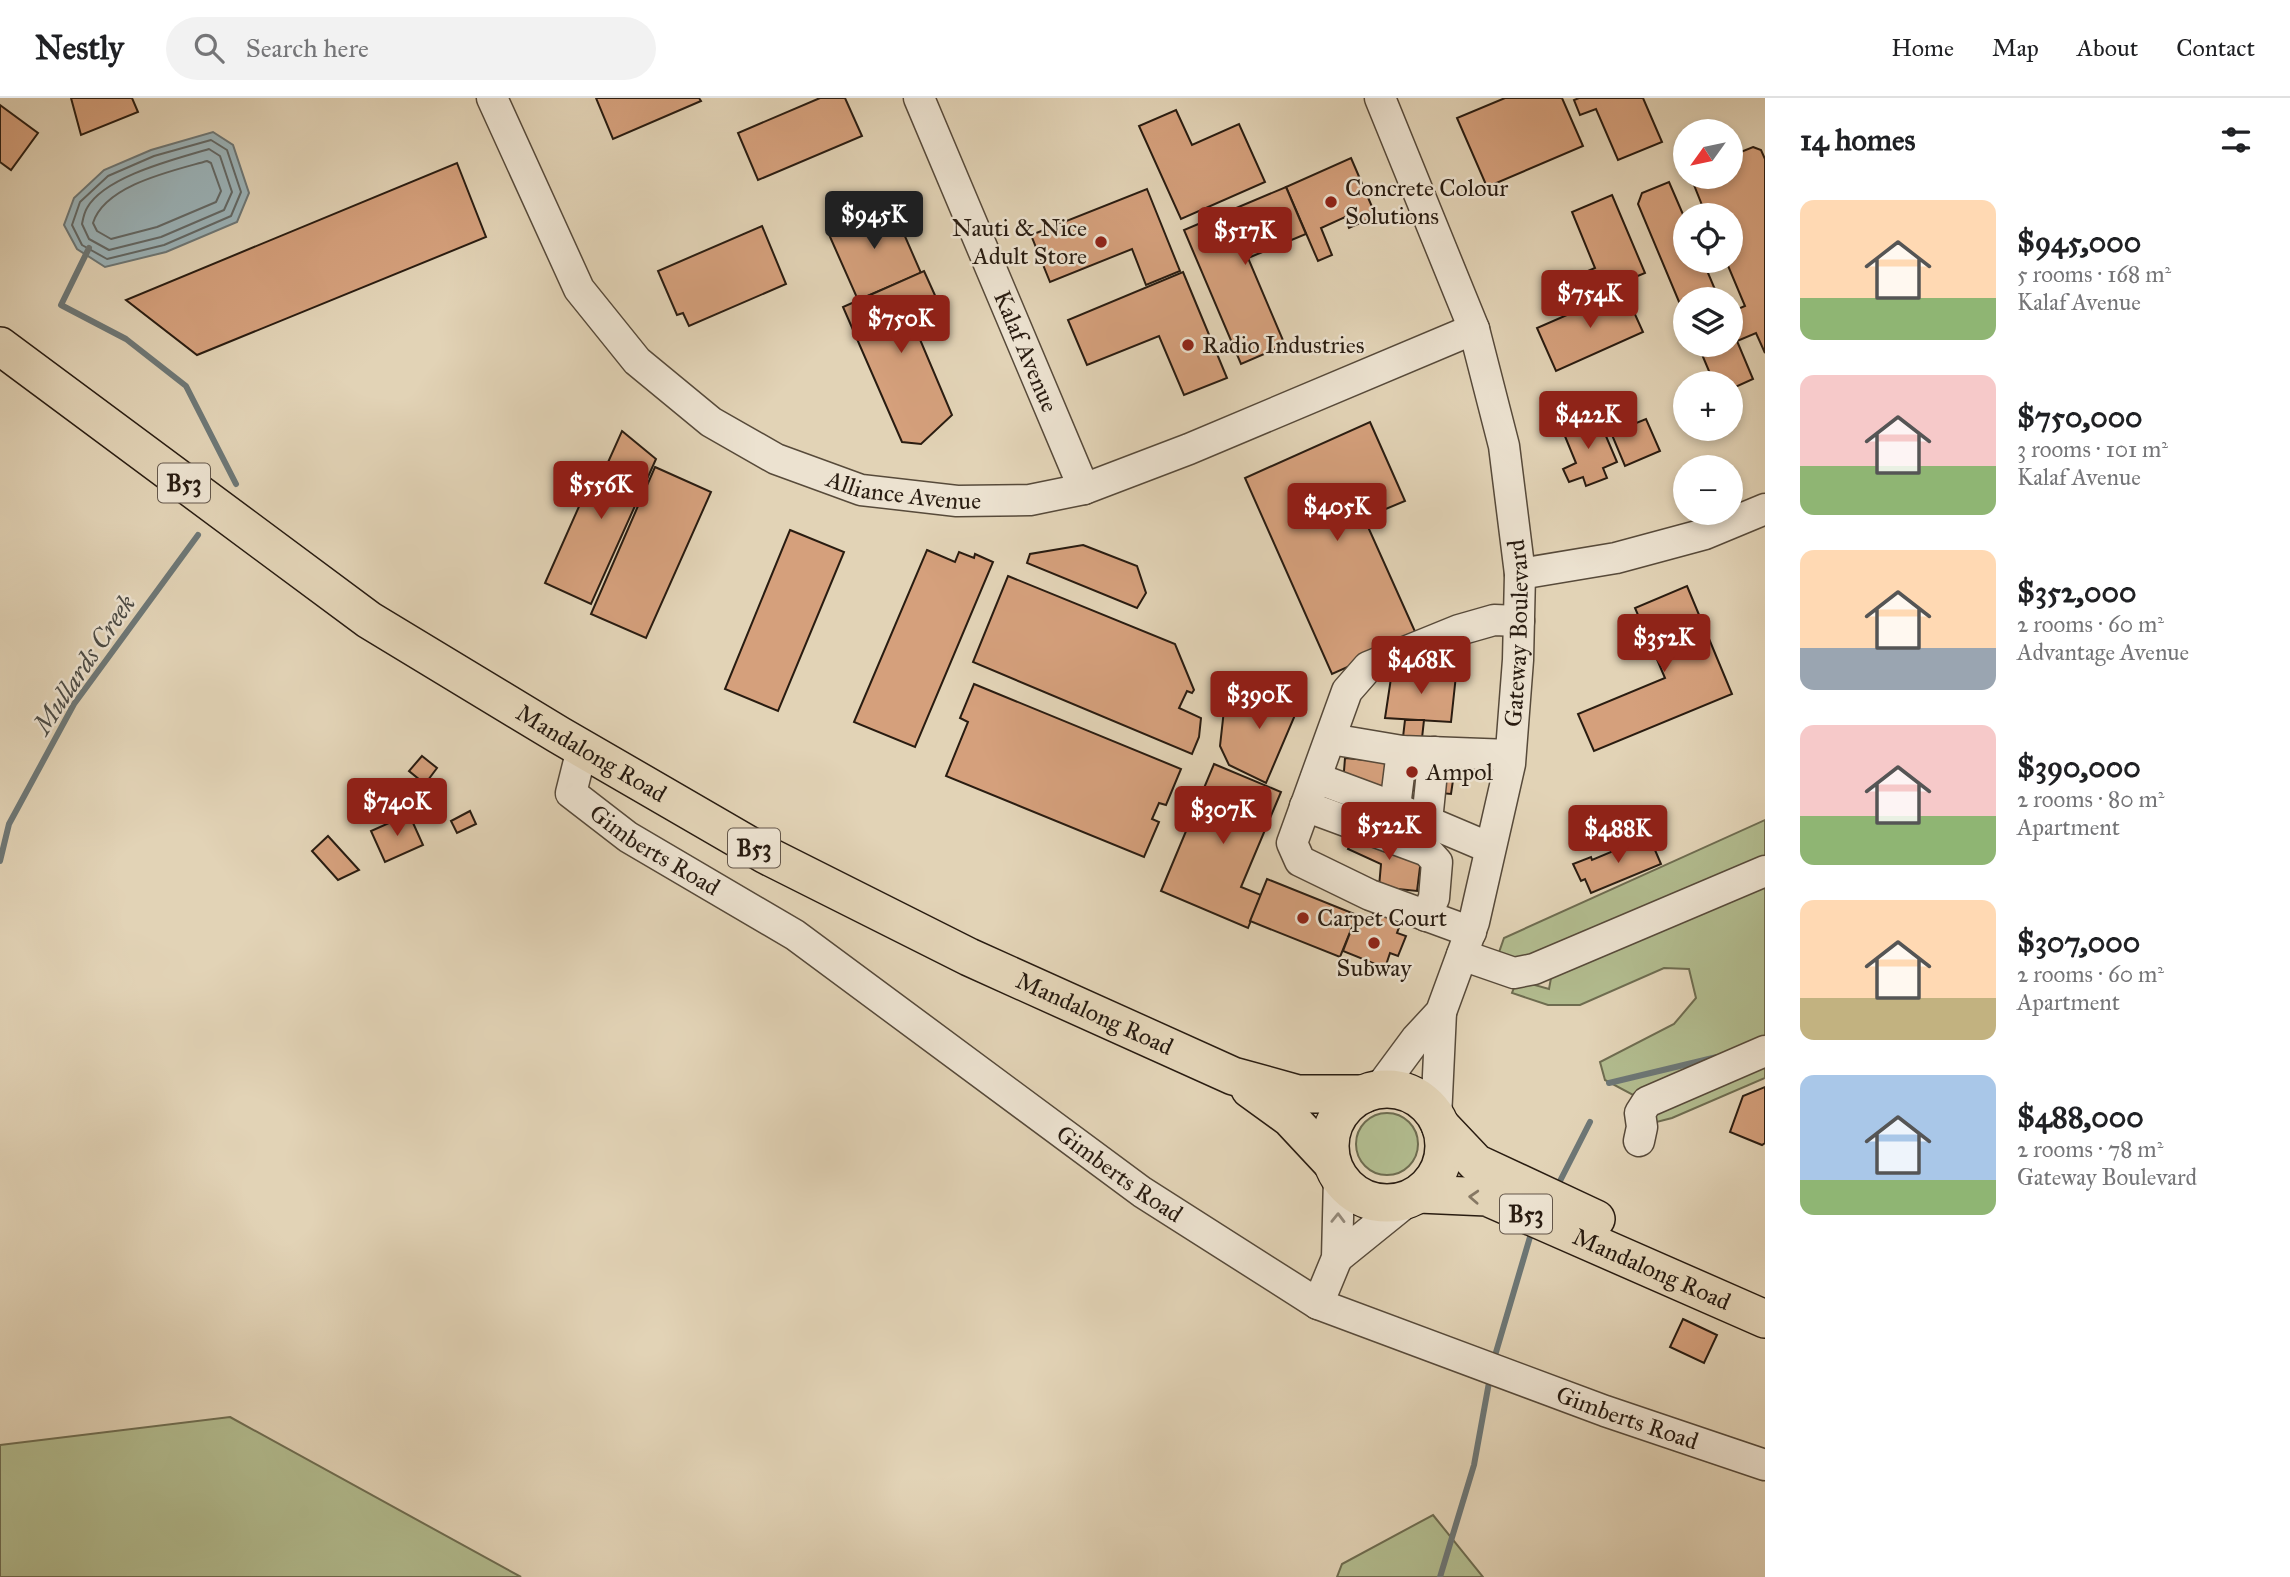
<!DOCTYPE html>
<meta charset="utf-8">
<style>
body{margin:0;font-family:"IM FELL Great Primer",serif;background:#f2f2f2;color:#202124;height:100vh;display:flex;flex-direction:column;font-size:26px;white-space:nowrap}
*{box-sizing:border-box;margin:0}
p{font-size:23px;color:#757577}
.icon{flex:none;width:38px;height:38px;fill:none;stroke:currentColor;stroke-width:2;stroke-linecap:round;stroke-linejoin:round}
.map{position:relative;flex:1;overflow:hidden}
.drawer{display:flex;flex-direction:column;background:#fff;width:525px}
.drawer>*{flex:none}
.needle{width:46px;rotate:237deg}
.fabs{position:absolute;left:1673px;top:21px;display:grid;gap:14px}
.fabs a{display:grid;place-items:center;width:70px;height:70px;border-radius:50%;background:#fff;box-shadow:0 4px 10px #0003;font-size:35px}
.price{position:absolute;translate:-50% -60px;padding:0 16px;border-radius:7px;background:#8f2418;color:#fff;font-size:23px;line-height:46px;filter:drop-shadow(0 2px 4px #0008)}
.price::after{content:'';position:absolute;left:50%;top:42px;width:21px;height:16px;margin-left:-10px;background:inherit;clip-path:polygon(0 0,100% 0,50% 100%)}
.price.active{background:#222;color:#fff}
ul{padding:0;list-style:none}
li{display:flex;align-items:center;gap:21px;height:175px;padding:0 35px}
li span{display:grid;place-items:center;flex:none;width:196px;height:140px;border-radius:14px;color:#555}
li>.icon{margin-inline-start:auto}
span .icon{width:84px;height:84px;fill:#fffc;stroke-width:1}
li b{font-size:30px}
h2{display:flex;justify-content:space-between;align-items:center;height:84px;padding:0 35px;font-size:30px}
header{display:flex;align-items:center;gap:42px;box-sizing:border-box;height:98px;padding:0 35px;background:#fff;border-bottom:2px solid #e0e0e0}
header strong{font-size:33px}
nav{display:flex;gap:38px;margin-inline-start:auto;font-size:24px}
.search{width:490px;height:63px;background:#f2f2f2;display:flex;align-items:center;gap:18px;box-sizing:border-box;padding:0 24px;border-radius:38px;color:#757577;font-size:26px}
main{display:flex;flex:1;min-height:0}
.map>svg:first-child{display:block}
</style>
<header>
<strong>Nestly</strong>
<div class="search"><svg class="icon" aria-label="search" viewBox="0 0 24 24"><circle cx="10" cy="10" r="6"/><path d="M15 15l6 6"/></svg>Search here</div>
<nav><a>Home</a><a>Map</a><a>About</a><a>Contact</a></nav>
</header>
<main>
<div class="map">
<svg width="1765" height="1479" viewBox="0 0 1765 1479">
<rect width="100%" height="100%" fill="#e2d3b6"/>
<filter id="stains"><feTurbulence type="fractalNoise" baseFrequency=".00286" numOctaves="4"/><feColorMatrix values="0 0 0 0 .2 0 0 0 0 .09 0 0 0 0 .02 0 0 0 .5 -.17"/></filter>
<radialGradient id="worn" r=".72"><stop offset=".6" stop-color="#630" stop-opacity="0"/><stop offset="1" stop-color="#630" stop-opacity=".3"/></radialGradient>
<!-- green -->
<g fill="#b2bc8f" stroke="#6e6c50" stroke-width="2">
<polygon points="1765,722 1765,980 1672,1020 1649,1026 1654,989 1633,997 1605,982 1600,964 1674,926 1696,900 1689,871 1664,870 1580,907 1548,907 1512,895 1517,882 1549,891 1556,853 1496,863 1504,840"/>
<circle cx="1387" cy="1046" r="31"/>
<polygon points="230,1319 521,1479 0,1479 0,1347"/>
<polygon points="1433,1417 1483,1479 1337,1479 1342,1466"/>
</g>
<!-- water -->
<polygon fill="#9bb4ba" stroke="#6d7776" stroke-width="2" points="213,34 233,47 249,95 237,124 166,154 105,169 77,151 64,127 74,100 104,72 151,52"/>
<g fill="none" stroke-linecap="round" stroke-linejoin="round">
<!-- shore -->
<g stroke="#626866" stroke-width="2">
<polygon points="211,42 227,52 241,94 231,118 164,147 107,161 82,147 72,127 80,104 108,78 154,58"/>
<path d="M209,51l11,7 12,36 -8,18 -63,27 -52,13 -20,-11 -7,-15c1,-5 2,-11 5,-16 18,-32 89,-49 122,-59z"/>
<path d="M207,63l4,2 10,28 -5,11 -59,25 -46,12 -14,-8 -4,-8c12,-38 79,-52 114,-62z"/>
</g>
<!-- stream -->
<g stroke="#6d7776" stroke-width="6">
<polyline points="89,150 61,207 126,241 186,288 236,386"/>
<polyline points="0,763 9,726 74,606 198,437"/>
<polyline points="1609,985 1717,959"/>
<polyline points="1559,1085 1590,1024"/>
<polyline points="1494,1261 1530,1139"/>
<polyline points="1440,1479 1474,1367 1490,1279"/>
</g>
</g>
<!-- building -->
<g fill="#d5a07c" stroke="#291c11" stroke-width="2">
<polygon points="71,0 132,0 138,14 81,37"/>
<polygon points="596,0 699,0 701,3 613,41"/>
<polygon points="820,0 845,0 862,38 758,82 738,35"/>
<polygon points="1505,0 1562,0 1583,48 1487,89 1457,20"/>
<polygon points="1579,0 1643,0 1662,44 1618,62 1596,11 1580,17 1574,2"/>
<polygon points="0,7 38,35 11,72 0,64"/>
<polygon points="1176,12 1192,47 1239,26 1265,84 1181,121 1139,28"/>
<polygon points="1753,49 1761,52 1765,61 1765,255 1756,235 1737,243 1753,281 1731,291 1731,285 1714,285 1698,247 1731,247 1731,214 1745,208 1726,163 1731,163 1731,117 1706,117 1692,82 1693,79 1731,79 1731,58"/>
<polygon points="1351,60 1376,118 1349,130 1345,119 1321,130 1332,157 1318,163 1286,89"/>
<polygon points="457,65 486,139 197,257 126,202"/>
<polygon points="1669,84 1685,121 1685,163 1703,163 1719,201 1685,201 1685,218 1638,106 1642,95"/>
<polygon points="1286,89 1306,136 1248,160 1285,247 1241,266 1184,132"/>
<polygon points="1147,91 1180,173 1146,187 1132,151 1050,184 1031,137"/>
<polygon points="1612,97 1645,175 1564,209 1555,187 1595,170 1572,114"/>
<polygon points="890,104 921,175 858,202 827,132"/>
<polygon points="762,128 786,186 689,228 683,215 677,217 658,173"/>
<polygon points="924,173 938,204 931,217 913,225 952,317 921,346 902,344 843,209"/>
<polygon points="1183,174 1227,280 1184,297 1159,238 1087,267 1068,222"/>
<polygon points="1624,192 1643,234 1556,273 1537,230"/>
<polygon points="1621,310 1629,328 1646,321 1660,353 1625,368 1604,318"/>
<polygon points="1597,317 1617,364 1603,370 1607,380 1586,388 1583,379 1569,384 1563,371 1576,365 1562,331"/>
<polygon points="1370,324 1405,403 1364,420 1417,538 1332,576 1245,380"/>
<polygon points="622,333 656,361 591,506 545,485 593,377 601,380"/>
<polygon points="655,369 711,394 646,540 591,516"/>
<polygon points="790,432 844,454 778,613 725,591"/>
<polygon points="1083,447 1137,468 1146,495 1137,510 1027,465 1030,456"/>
<polygon points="927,452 955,464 959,454 974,460 975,456 993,464 915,649 854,624"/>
<polygon points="1008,478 1175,546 1194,592 1192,595 1187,593 1179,610 1201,620 1199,639 1192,656 973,564"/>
<polygon points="1687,488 1732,596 1594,653 1578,616 1665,580 1635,510"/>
<polygon points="1398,570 1456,577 1451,624 1385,620 1391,580 1396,580"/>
<polygon points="974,586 1181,671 1166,707 1159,705 1152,721 1159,724 1144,759 946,678 968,624 960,620"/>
<polygon points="1285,587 1304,596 1266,685 1229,667 1220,648 1224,612"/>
<polygon points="1405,622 1424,622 1419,667 1455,669 1451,696 1343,686 1345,660 1400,665"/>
<polygon points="422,658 437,670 425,686 409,673"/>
<polygon points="1214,666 1281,694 1241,789 1261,797 1248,830 1161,793"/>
<polygon points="470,713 476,726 457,735 451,723"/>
<polygon points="409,716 423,747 385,764 371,733"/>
<polygon points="1356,732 1421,761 1417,793 1379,789 1381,766 1348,751"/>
<polygon points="328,738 359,772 338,782 312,753"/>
<polygon points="1649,738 1661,766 1591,795 1585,781 1581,783 1573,766 1591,759 1592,762"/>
<polygon points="1267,781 1357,817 1340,859 1250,823"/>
<polygon points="1374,813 1401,824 1397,835 1406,838 1398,858 1390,855 1385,870 1343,853 1357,817 1370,823"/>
<polygon points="1765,989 1765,1045 1762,1047 1730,1034 1743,998"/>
<polygon points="1683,1221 1717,1237 1704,1265 1670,1249"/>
</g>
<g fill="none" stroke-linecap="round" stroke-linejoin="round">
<defs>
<g id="minor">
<path id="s1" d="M492,0l87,191 58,72 74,61 65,37 85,31 96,11 73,-1 54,-11 105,-40 285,-120"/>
<path id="s2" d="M919,0l165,391"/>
<polyline points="1520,476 1616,460 1705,436 1765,411"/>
<polyline points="1331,641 1402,653 1510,657"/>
<path id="s3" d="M582,651l-11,44 57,44 167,98 347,257 176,112 287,107 160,54"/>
<polyline points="1316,680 1386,706 1490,750"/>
<polyline points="1305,708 1427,753 1437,764 1434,800 1426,818"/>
<polyline points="1395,709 1402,653"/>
<polyline points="1427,723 1434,654"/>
<polyline points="1471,834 1370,797 1300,763 1292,745 1347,593 1368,569 1459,532 1494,522 1519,523"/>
<polyline points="1462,857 1514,875 1534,871 1765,773"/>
<path id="s4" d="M1379,991l37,-50 25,-27 33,-90 36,-158 8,-104 2,-86 -16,-128 -30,-117 -94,-231"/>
<polyline points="1436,1020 1441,914"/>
<polyline points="1639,1043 1642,1029 1640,1015 1647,1004 1765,953"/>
<polyline points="1337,1160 1410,1101"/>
<polyline points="1318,1206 1337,1160 1339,1079"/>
</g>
<g id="major">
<path id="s5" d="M0,248l369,274 190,115 207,120 203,102 264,119 65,18h66"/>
<polyline points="1250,991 1290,1020 1332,1065"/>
<circle cx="1387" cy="1048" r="57"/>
<polyline points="1440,1027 1476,1065 1596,1121"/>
<path id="s6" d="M1419,1096l68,3 278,122"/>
</g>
</defs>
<!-- minor casing -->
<use href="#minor" stroke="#574a3a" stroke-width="33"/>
<!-- major casing -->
<use href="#major" stroke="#291c11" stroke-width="40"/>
<!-- minor -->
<use href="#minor" stroke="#ece2d0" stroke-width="30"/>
<!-- major -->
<use href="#major" stroke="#e2d3b6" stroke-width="37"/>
</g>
<!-- one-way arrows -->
<defs><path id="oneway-chevron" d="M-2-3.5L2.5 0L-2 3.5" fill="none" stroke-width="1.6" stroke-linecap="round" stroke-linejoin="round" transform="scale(1.75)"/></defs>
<use stroke="#867864" href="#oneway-chevron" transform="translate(1474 1099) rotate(-177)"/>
<use stroke="#94897a" href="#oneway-chevron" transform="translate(1338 1120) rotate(-89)"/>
<!-- markers -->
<g fill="#8f2418" stroke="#ece2d0" stroke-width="2.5">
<circle cx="1331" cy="104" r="7"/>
<circle cx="1101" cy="144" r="7"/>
<circle cx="1188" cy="247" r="7"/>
<circle cx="1412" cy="674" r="7"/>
<circle cx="1303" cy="820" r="7"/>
<circle cx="1374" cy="845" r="7"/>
</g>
<g text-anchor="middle" stroke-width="5" stroke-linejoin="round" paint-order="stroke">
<!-- shield labels -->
<g fill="#ece2d0" stroke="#64574a" stroke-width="2">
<rect x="158" y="365.5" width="52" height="39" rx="5"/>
<rect x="728" y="730.5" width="52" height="39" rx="5"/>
<rect x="1500" y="1096.5" width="52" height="39" rx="5"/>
</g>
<g font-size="23" font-weight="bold" fill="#291c11">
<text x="184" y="393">B53</text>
<text x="754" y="758">B53</text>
<text x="1526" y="1124">B53</text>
</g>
<!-- poi labels -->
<g font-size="24" fill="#291c11" stroke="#ece2d0" text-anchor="start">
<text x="1345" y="98">Concrete Colour<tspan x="1345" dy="28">Solutions</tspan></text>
<text x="1087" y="138" text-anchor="end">Nauti &amp; Nice<tspan x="1087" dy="28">Adult Store</tspan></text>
<text x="1202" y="255">Radio Industries</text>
<text x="1426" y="682">Ampol</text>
<text x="1317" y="828">Carpet Court</text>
<text x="1374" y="878" text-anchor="middle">Subway</text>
</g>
<!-- street labels -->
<g font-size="24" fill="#291c11" stroke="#ece2d0">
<text dy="8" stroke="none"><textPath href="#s2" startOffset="275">Kalaf Avenue</textPath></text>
<text dy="8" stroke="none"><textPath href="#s1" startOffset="606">Alliance Avenue</textPath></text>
<text dy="8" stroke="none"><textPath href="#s4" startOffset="488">Gateway Boulevard</textPath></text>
<text dy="8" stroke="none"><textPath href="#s5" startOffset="719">Mandalong Road</textPath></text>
<text dy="8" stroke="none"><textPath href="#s3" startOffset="147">Gimberts Road</textPath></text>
<text dy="8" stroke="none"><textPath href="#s5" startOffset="1286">Mandalong Road</textPath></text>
<text dy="8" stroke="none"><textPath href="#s3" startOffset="714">Gimberts Road</textPath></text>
<text dy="8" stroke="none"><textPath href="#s6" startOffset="248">Mandalong Road</textPath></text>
<text dy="8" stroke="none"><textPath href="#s3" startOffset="1281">Gimberts Road</textPath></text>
</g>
<!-- water labels -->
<g font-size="26" font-style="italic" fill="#4b4a44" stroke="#ece2d0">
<text transform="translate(84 566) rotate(-56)" y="9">Mullards Creek</text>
</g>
</g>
<rect width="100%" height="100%" filter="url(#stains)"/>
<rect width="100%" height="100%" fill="url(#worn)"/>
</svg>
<div class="fabs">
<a><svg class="needle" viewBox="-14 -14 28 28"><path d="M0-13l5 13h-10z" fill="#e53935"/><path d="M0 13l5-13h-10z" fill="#757577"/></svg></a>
<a><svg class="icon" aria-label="locate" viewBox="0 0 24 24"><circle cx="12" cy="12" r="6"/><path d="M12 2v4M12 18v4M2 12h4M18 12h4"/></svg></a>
<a><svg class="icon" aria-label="layers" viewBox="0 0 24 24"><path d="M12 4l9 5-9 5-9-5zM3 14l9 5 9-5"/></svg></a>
<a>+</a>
<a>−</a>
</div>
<b class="price active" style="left:874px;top:153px">$945K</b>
<b class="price" style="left:1245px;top:169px">$517K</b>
<b class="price" style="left:1590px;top:232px">$754K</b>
<b class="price" style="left:901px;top:257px">$750K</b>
<b class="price" style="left:1588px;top:353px">$422K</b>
<b class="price" style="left:601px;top:423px">$556K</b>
<b class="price" style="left:1337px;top:445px">$405K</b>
<b class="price" style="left:1664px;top:576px">$352K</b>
<b class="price" style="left:1421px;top:598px">$468K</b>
<b class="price" style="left:1259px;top:633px">$390K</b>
<b class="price" style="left:397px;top:740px">$740K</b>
<b class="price" style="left:1223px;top:748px">$307K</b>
<b class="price" style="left:1389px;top:764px">$522K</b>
<b class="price" style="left:1618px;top:767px">$488K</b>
</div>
<section class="drawer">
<h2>14 homes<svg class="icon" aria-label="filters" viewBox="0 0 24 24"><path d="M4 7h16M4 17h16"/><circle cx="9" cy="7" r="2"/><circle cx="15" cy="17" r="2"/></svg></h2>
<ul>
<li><span style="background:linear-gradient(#ffd9b3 70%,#8fb573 0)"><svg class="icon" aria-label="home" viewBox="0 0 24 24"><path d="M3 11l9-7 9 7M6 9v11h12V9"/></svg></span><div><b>$945,000</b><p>5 rooms · 168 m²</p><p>Kalaf Avenue</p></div></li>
<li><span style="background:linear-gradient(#f6c9c9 65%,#8fb573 0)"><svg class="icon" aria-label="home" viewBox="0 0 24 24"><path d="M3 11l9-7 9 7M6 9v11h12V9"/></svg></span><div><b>$750,000</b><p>3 rooms · 101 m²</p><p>Kalaf Avenue</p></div></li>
<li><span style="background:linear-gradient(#ffd9b3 70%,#9aa5b1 0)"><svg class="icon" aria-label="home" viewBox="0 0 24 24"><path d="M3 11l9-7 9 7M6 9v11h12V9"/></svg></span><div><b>$352,000</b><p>2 rooms · 60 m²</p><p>Advantage Avenue</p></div></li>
<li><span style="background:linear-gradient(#f6c9c9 65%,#8fb573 0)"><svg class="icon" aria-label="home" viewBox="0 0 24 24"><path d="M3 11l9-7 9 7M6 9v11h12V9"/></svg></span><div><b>$390,000</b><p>2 rooms · 80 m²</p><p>Apartment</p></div></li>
<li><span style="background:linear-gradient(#ffd9b3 70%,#c2b280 0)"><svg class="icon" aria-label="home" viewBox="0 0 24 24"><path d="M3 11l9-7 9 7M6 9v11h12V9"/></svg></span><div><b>$307,000</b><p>2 rooms · 60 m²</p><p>Apartment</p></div></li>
<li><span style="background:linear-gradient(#a9c7e8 75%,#8fb573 0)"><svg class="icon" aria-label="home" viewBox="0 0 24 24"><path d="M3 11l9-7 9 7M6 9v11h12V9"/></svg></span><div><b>$488,000</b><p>2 rooms · 78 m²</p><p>Gateway Boulevard</p></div></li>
</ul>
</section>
</main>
